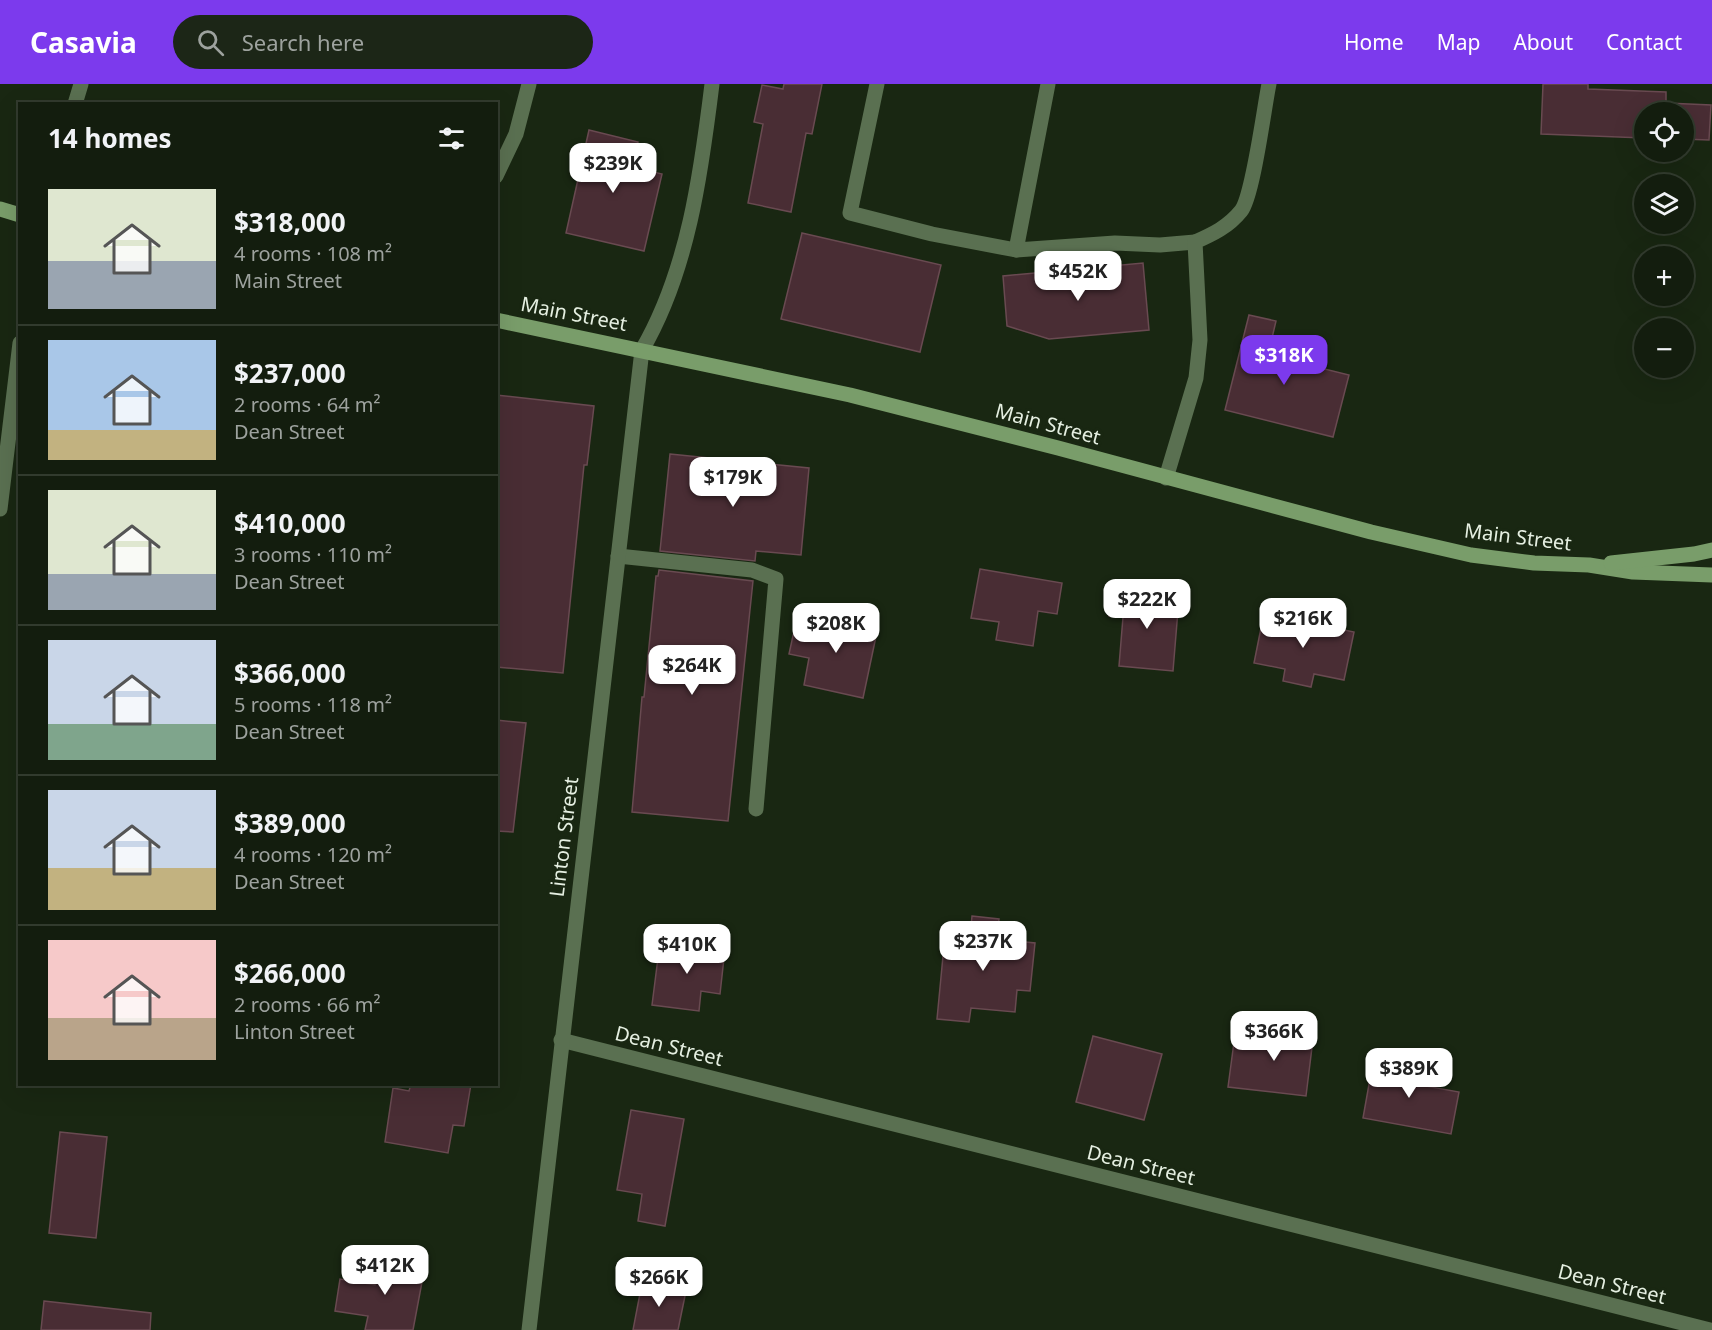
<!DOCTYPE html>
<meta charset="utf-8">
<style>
body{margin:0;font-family:"Noto Sans",sans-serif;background:#1c2617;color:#f1f3f6;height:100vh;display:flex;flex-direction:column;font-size:22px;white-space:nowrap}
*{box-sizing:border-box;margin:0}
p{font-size:20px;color:#9da29e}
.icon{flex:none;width:33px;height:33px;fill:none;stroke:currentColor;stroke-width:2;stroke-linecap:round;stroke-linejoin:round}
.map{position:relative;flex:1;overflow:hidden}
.sheet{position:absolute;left:18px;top:18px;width:480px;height:984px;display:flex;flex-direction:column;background:#131d0e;border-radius:0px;box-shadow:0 6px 24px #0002,0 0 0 2px #323b2e}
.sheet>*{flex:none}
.tools{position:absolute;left:1634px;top:18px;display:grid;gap:12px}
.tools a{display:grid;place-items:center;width:60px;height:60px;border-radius:50%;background:#131d0e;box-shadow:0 6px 24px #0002,0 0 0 2px #323b2e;font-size:30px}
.price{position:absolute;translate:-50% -51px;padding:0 14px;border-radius:12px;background:#fff;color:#222;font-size:20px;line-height:39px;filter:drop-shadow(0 2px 3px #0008)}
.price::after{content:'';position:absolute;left:50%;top:36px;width:18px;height:14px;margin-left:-9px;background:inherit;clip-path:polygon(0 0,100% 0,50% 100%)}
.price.selected{background:#7c3aed;color:#fff}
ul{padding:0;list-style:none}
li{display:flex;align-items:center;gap:18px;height:150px;padding:0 30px}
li+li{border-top:2px solid #323b2e}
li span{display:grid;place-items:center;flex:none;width:168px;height:120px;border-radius:0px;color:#555}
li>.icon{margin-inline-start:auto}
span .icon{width:72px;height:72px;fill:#fffc;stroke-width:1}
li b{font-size:26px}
h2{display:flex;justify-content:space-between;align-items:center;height:72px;padding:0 30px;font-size:26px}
header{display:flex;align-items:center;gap:36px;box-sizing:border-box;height:84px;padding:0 30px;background:#7c3aed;color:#fff}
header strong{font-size:28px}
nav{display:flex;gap:33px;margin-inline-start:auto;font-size:21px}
.search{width:420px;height:54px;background:#1c2617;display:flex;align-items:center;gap:15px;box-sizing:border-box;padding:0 21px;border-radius:33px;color:#9da29e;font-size:22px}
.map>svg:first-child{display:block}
</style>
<header>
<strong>Casavia</strong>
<div class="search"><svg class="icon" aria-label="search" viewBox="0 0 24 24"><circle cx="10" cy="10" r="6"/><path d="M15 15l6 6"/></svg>Search here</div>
<nav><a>Home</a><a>Map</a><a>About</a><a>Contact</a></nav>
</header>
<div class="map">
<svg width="1712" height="1246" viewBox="0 0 1712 1246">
<rect width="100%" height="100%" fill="#192712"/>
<!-- building -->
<g fill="#492d34" stroke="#694a51" stroke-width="1.5">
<polygon points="784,0 822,0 812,50 806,49 791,128 748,119 763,40 754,38 762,1 783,5"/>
<polygon points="1543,0 1588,0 1588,5 1666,8 1666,19 1711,21 1709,56 1683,55 1683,28 1644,28 1644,54 1541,50"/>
<polygon points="589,46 638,58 632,83 662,90 644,167 566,149"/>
<polygon points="802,149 941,181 920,268 781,235"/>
<polygon points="1143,179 1149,246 1049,255 1007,242 1003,192"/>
<polygon points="1249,231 1276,237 1268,271 1349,291 1333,353 1225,326"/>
<polygon points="496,311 594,322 587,381 584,381 563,589 496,583"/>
<polygon points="670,370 809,384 801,471 756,467 755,477 660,467"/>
<polygon points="980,485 1062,499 1057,530 1038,527 1033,562 996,556 999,538 971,534"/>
<polygon points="659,486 753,497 728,737 632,728 642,613 644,613 656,492 658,492"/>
<polygon points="1112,508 1179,514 1173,587 1119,582 1123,533 1109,532"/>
<polygon points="1264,529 1354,548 1344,596 1314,590 1311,603 1283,597 1285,585 1254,579"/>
<polygon points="824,532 878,543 863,614 804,601 809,574 789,570 796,538 822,543"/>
<polygon points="496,636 526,639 513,748 496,747"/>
<polygon points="972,832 999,835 997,855 1035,859 1030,907 1017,906 1015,928 971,924 969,938 937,935 945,851 970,854"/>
<polygon points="660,858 725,865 720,910 701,907 699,927 652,921"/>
<polygon points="1261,941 1314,947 1306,1012 1228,1003 1234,958 1258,961"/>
<polygon points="1093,952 1162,970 1144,1036 1076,1018"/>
<polygon points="1388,972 1424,978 1420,1001 1459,1008 1451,1050 1363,1034 1371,989 1385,991"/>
<polygon points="411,1000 471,1000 464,1042 453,1041 448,1069 385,1058 393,1004 409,1007"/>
<polygon points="631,1026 684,1035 665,1142 638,1137 642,1110 617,1106"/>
<polygon points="60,1048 107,1053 96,1154 49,1149"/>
<polygon points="379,1174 425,1182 413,1246 365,1246 368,1232 335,1227 340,1195 375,1201"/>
<polygon points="642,1199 686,1207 678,1246 633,1246"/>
<polygon points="44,1217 151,1229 150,1246 41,1246"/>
</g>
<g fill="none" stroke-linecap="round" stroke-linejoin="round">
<!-- lane -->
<g stroke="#5a7051" stroke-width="15">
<polyline points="877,0 850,129 932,150 1016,166"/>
<polyline points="1048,0 1016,166 1115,159 1160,161 1195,158"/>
<polyline points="75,20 81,0"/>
<polyline points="496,92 516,50 529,0"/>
<path d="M642,266c46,-79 59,-176 70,-266"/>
<path d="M1166,394l30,-100 4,-38 -5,-98c18,-8 33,-15 46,-31 12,-15 23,-103 28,-127"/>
<polyline points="618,472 752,486 776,495 756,725"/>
</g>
<!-- street -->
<g stroke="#5a7051" stroke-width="15">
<polyline points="0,425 20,259"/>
<polyline points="561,956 1710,1246"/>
<polyline points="529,1246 642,266"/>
</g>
<!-- secondary -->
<g stroke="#799d6a" stroke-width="15">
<polyline points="0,125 20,131"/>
<polyline points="496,236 850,311 1058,364 1371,448 1471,471 1534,479 1589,481 1633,488 1712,491"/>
<polyline points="1611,479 1694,470 1712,466"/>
</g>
</g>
<g text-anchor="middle" stroke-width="6" stroke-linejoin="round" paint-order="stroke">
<!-- street labels -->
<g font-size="20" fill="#e5efe1" stroke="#192712">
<text transform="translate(574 230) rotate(11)" y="7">Main Street</text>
<text transform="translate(1048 340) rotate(15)" y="7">Main Street</text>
<text transform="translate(1518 453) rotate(7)" y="7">Main Street</text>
<text transform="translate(564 753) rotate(-83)" y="7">Linton Street</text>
<text transform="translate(669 962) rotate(14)" y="7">Dean Street</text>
<text transform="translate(1141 1081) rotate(14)" y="7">Dean Street</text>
<text transform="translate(1612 1200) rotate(14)" y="7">Dean Street</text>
</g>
</g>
</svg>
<div class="tools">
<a><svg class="icon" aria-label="locate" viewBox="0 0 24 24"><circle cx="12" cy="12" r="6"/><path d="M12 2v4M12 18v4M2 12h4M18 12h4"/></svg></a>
<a><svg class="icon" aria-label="layers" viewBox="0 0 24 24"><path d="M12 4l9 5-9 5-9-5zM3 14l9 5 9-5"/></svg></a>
<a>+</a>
<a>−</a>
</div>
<b class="price" style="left:613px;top:110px">$239K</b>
<b class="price" style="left:1078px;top:218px">$452K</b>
<b class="price selected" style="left:1284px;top:302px">$318K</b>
<b class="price" style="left:733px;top:424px">$179K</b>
<b class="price" style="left:1147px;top:546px">$222K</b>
<b class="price" style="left:1303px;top:565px">$216K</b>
<b class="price" style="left:836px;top:570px">$208K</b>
<b class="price" style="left:692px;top:612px">$264K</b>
<b class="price" style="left:983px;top:888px">$237K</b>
<b class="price" style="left:687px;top:891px">$410K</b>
<b class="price" style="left:1274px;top:978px">$366K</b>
<b class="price" style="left:1409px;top:1015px">$389K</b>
<b class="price" style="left:385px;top:1212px">$412K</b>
<b class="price" style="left:659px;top:1224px">$266K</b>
<section class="sheet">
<h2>14 homes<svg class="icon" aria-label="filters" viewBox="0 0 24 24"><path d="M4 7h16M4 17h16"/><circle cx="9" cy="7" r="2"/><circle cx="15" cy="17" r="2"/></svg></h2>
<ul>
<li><span style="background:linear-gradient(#dfe7d0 60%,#9aa5b1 0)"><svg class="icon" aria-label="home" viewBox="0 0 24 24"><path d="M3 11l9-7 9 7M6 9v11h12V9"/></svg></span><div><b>$318,000</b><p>4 rooms · 108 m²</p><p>Main Street</p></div></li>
<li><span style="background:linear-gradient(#a9c7e8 75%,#c2b280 0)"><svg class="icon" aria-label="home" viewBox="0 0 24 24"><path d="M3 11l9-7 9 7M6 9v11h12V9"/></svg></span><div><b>$237,000</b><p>2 rooms · 64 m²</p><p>Dean Street</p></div></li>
<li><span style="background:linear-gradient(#dfe7d0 70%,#9aa5b1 0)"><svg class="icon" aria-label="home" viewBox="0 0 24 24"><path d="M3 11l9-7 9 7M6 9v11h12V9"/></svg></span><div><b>$410,000</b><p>3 rooms · 110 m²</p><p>Dean Street</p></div></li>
<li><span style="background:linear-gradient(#c9d6e8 70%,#7fa58c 0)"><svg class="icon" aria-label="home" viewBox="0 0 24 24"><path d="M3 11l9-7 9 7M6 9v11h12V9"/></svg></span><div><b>$366,000</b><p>5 rooms · 118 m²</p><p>Dean Street</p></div></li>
<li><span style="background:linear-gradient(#c9d6e8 65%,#c2b280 0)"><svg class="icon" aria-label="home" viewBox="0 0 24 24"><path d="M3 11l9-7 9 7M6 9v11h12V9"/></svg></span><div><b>$389,000</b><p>4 rooms · 120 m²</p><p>Dean Street</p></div></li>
<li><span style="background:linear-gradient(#f6c9c9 65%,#b9a48a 0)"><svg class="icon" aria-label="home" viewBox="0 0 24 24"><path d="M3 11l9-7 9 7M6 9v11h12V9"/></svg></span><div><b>$266,000</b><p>2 rooms · 66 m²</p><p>Linton Street</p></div></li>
</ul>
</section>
</div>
